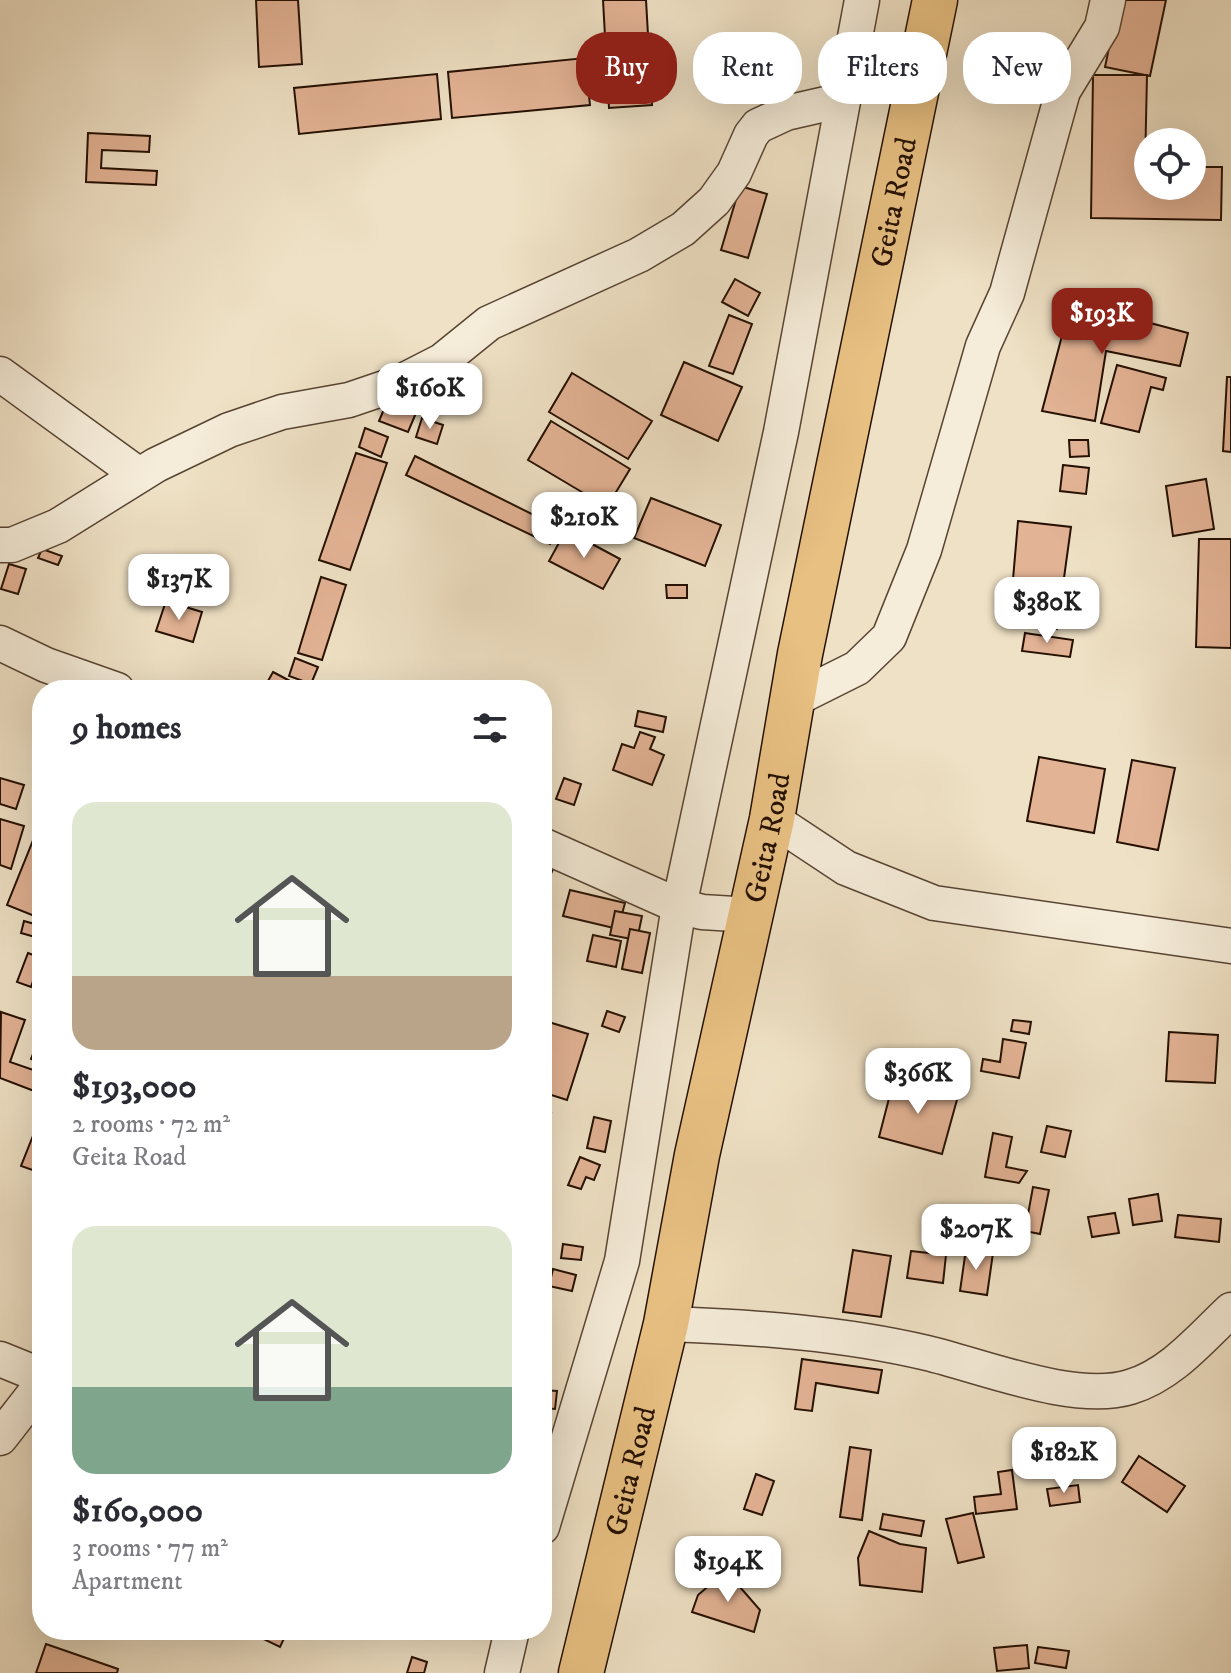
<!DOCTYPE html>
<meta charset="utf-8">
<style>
body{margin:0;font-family:"IM FELL DW Pica",serif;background:#f7f7f7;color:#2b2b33;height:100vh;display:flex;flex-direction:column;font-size:30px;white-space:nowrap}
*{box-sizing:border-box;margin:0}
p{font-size:26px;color:#7c7c81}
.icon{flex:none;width:44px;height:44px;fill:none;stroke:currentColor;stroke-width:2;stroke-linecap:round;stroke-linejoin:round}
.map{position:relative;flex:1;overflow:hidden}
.sheet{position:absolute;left:32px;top:680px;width:520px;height:960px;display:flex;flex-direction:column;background:#fff;border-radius:32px;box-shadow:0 8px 32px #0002}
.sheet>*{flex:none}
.guide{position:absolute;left:576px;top:32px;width:534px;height:72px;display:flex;gap:16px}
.buttons{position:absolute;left:1134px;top:128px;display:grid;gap:16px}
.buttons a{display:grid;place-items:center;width:72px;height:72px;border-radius:50%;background:#fff;box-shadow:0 8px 32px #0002;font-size:40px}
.price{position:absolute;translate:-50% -68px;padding:0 18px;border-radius:16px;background:#fff;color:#222;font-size:26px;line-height:52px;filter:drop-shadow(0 2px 4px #0008)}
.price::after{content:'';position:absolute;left:50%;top:48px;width:24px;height:18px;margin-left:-12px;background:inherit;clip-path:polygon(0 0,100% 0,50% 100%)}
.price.selected{background:#8f2418;color:#fff}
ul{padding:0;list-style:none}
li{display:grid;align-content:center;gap:16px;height:424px;padding:0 40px}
li span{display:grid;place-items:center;height:248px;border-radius:24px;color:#555}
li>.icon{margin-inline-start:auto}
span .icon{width:144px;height:144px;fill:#fffc;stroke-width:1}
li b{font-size:34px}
h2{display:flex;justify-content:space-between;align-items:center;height:96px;padding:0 40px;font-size:34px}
.tag{padding:0 28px;border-radius:32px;background:#fff;box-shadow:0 8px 32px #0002;font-size:28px;line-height:72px}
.tag.selected{background:#8f2418;color:#fff}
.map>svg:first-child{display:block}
</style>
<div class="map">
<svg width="1231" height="1673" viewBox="0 0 1231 1673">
<rect width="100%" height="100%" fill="#efe1c5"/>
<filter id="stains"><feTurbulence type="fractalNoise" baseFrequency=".0025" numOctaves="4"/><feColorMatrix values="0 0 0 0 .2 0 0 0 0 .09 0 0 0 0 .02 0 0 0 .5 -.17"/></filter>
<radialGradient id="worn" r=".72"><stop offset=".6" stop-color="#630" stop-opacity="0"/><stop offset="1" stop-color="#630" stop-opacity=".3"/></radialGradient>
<!-- building -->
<g fill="#e3b395" stroke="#251002" stroke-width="2">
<polygon points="256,0 298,0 302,64 259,67"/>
<polygon points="603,0 646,0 652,105 609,108"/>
<polygon points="1119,0 1166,0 1150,76 1105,67"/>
<polygon points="585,58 590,105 452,118 448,72"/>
<polygon points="437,74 441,119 299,134 294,88"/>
<polygon points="1093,75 1147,75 1145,167 1148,167 1148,186 1192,186 1192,167 1222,167 1221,220 1091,218"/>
<polygon points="88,133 150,136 149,152 102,150 101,168 157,171 156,185 86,182"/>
<polygon points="740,186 767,194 748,258 721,250"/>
<polygon points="735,279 760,293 748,316 722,302"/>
<polygon points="1071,302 1188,333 1180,366 1106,351 1095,421 1042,411"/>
<polygon points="729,315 752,324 733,374 709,366"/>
<polygon points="684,362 742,387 718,441 661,415"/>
<polygon points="1117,365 1166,378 1163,390 1151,387 1139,432 1101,423"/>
<polygon points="572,373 652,421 628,459 549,412"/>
<polygon points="1227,377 1231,377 1231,452 1223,451"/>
<polygon points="387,402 416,413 408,432 379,421"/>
<polygon points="422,418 443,425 437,444 416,437"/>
<polygon points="551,421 630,469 607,507 528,460"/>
<polygon points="365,428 388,437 381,457 359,447"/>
<polygon points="1069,440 1088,440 1089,456 1070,457"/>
<polygon points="356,453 387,463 350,570 319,560"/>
<polygon points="415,456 558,527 550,544 406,475"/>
<polygon points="1063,465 1089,468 1086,494 1060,491"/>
<polygon points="1206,479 1214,529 1173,536 1166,486"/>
<polygon points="651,498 721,525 705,566 634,538"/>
<polygon points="1018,521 1071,527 1057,629 1009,626"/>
<polygon points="566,530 620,559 603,589 549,561"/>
<polygon points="1199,539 1231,539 1231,648 1196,647"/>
<polygon points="42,549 62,556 58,565 38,558"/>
<polygon points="9,564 26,569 18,594 1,589"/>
<polygon points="321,577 346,585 322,660 298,653"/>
<polygon points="666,585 687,585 687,598 667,598"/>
<polygon points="166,601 202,612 193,642 156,631"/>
<polygon points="1025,633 1073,640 1070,657 1022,651"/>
<polygon points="295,658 318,667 311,684 289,676"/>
<polygon points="273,672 307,690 263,690"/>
<polygon points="638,711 666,717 663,732 635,726"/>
<polygon points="640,732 655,737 650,749 664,755 652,785 613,770 622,744 634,748"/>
<polygon points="1039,757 1105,769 1094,833 1027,821"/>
<polygon points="1132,760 1175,768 1158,850 1117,842"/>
<polygon points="0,778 24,785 16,809 0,804"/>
<polygon points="564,778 581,784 574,805 556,799"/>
<polygon points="0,819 24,826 11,869 0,865"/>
<polygon points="36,833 42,836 42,874 35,892 42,895 42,919 7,905"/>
<polygon points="542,859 555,865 544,889 542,888"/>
<polygon points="570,890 625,903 618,929 563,916"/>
<polygon points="615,911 642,916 637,940 610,935"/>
<polygon points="24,921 42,926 42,939 21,933"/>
<polygon points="630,929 650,933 642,973 622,969"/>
<polygon points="593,935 621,941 616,967 587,961"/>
<polygon points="28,953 41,958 31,987 17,982"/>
<polygon points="39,979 42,980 42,997 35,995"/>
<polygon points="607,1011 625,1017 619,1032 602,1026"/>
<polygon points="1,1012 25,1020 10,1062 42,1073 42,1094 0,1078"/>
<polygon points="542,1020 588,1034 567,1100 542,1092"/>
<polygon points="1013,1020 1031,1022 1029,1034 1011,1031"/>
<polygon points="42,1032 42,1063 31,1059"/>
<polygon points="1169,1032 1218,1035 1215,1083 1166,1081"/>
<polygon points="1003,1039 1026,1043 1019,1078 981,1071 983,1059 1000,1062"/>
<polygon points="894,1079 958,1096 942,1154 879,1137"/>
<polygon points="542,1109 551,1113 543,1132 542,1131"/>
<polygon points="42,1113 42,1170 41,1173 21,1166"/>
<polygon points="594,1117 611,1121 605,1152 587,1148"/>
<polygon points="1047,1126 1071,1131 1065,1157 1041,1152"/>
<polygon points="993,1133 1012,1137 1006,1167 1027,1171 1019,1183 985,1177"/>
<polygon points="580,1157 600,1165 594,1180 586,1177 581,1189 568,1185"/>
<polygon points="1033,1187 1049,1190 1040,1234 1025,1231"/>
<polygon points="1158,1194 1162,1221 1133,1225 1129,1199"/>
<polygon points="1115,1213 1119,1233 1092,1237 1088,1217"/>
<polygon points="1178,1215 1221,1219 1219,1242 1175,1237"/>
<polygon points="563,1244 583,1247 581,1260 561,1258"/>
<polygon points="966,1249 993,1253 987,1295 960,1291"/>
<polygon points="853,1250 891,1256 881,1317 843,1312"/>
<polygon points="911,1251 946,1255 943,1283 907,1278"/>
<polygon points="553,1269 576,1275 572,1291 549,1286"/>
<polygon points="802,1359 882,1370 878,1393 816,1383 812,1411 795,1409"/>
<polygon points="542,1390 557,1391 555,1409 542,1408"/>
<polygon points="850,1447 871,1450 862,1520 840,1517"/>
<polygon points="1139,1456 1185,1486 1167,1512 1122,1482"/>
<polygon points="1012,1470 1017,1509 976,1514 974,1497 1001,1494 998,1472"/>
<polygon points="756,1474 774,1481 762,1515 744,1509"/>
<polygon points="1078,1485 1080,1502 1050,1506 1047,1489"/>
<polygon points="973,1513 984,1557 958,1563 946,1519"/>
<polygon points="883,1514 924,1521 921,1536 880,1529"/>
<polygon points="869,1531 900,1544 926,1548 922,1592 860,1585 858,1558"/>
<polygon points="726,1571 760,1610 754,1632 692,1612 698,1595"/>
<polygon points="245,1630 284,1630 287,1632 280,1647"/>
<polygon points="46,1644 118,1669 117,1673 36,1673"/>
<polygon points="1027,1645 1029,1668 997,1671 994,1648"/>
<polygon points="1038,1647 1069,1651 1066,1668 1035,1663"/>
<polygon points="412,1657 427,1662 424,1673 407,1673"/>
</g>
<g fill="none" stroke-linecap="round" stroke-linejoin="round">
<defs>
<g id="minor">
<polyline points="0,374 139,475"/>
<polyline points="0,545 12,545 58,526 156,465 229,430 282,412 349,400 399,383 442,361 489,323 639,255 683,229 714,201 734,173 751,135 758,126 786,113 843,100"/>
<polyline points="0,643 46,665 117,690"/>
<polyline points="793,700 857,668 889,637 924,550 983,346 1007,293 1063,91 1102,27 1108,0"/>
<polyline points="772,819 846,868 934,903 1231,946"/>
<polyline points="542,845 679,906 702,912 751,915"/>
<path d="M666,1324c87,3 176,9 261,29 55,13 148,51 203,34 41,-12 71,-49 101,-77"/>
<polyline points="0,1359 42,1376"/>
<polyline points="0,1438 42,1384"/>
<polyline points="542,1527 622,1261 679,906 781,432 862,0"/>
<polyline points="502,1673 512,1630"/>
</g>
<g id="highway">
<path id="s1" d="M581,1673l85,-349 31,-169 75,-336 28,-165 135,-654"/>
</g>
</defs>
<!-- minor casing -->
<use href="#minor" stroke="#584433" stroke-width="37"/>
<!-- highway casing -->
<use href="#highway" stroke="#251002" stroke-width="47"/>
<!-- minor -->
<use href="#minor" stroke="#f5ecd9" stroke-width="34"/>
<!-- highway -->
<use href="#highway" stroke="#e8c082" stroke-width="44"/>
</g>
<g text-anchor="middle" stroke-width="6" stroke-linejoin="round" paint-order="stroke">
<!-- street labels -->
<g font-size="30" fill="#251002" stroke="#f5ecd9">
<text dy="10" stroke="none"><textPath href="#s1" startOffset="1504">Geita Road</textPath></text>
<text dy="10" stroke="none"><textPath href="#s1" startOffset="856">Geita Road</textPath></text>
<text dy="10" stroke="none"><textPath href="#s1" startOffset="208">Geita Road</textPath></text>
</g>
</g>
<rect width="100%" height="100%" filter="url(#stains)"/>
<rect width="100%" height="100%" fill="url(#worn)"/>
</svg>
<div class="buttons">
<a><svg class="icon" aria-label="locate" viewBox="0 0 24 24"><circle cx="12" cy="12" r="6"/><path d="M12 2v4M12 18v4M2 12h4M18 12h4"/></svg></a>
</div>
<b class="price selected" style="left:1102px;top:356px">$193K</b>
<b class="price" style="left:430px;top:431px">$160K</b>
<b class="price" style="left:584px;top:560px">$210K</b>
<b class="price" style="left:179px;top:622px">$137K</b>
<b class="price" style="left:1047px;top:645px">$380K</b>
<b class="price" style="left:918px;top:1116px">$366K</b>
<b class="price" style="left:976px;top:1272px">$207K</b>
<b class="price" style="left:1064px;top:1495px">$182K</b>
<b class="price" style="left:728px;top:1604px">$194K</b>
<div class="guide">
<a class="tag selected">Buy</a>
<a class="tag">Rent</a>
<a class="tag">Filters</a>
<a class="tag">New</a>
</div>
<section class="sheet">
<h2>9 homes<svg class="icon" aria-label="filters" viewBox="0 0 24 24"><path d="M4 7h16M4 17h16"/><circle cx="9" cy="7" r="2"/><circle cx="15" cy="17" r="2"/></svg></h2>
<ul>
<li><span style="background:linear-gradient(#dfe7d0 70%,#b9a48a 0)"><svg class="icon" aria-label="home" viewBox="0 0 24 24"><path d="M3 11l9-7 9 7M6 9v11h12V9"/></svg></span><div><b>$193,000</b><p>2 rooms · 72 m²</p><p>Geita Road</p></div></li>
<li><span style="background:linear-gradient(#dfe7d0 65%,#7fa58c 0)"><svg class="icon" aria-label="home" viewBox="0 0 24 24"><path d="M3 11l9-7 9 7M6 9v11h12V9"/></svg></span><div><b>$160,000</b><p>3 rooms · 77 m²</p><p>Apartment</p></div></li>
</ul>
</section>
</div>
